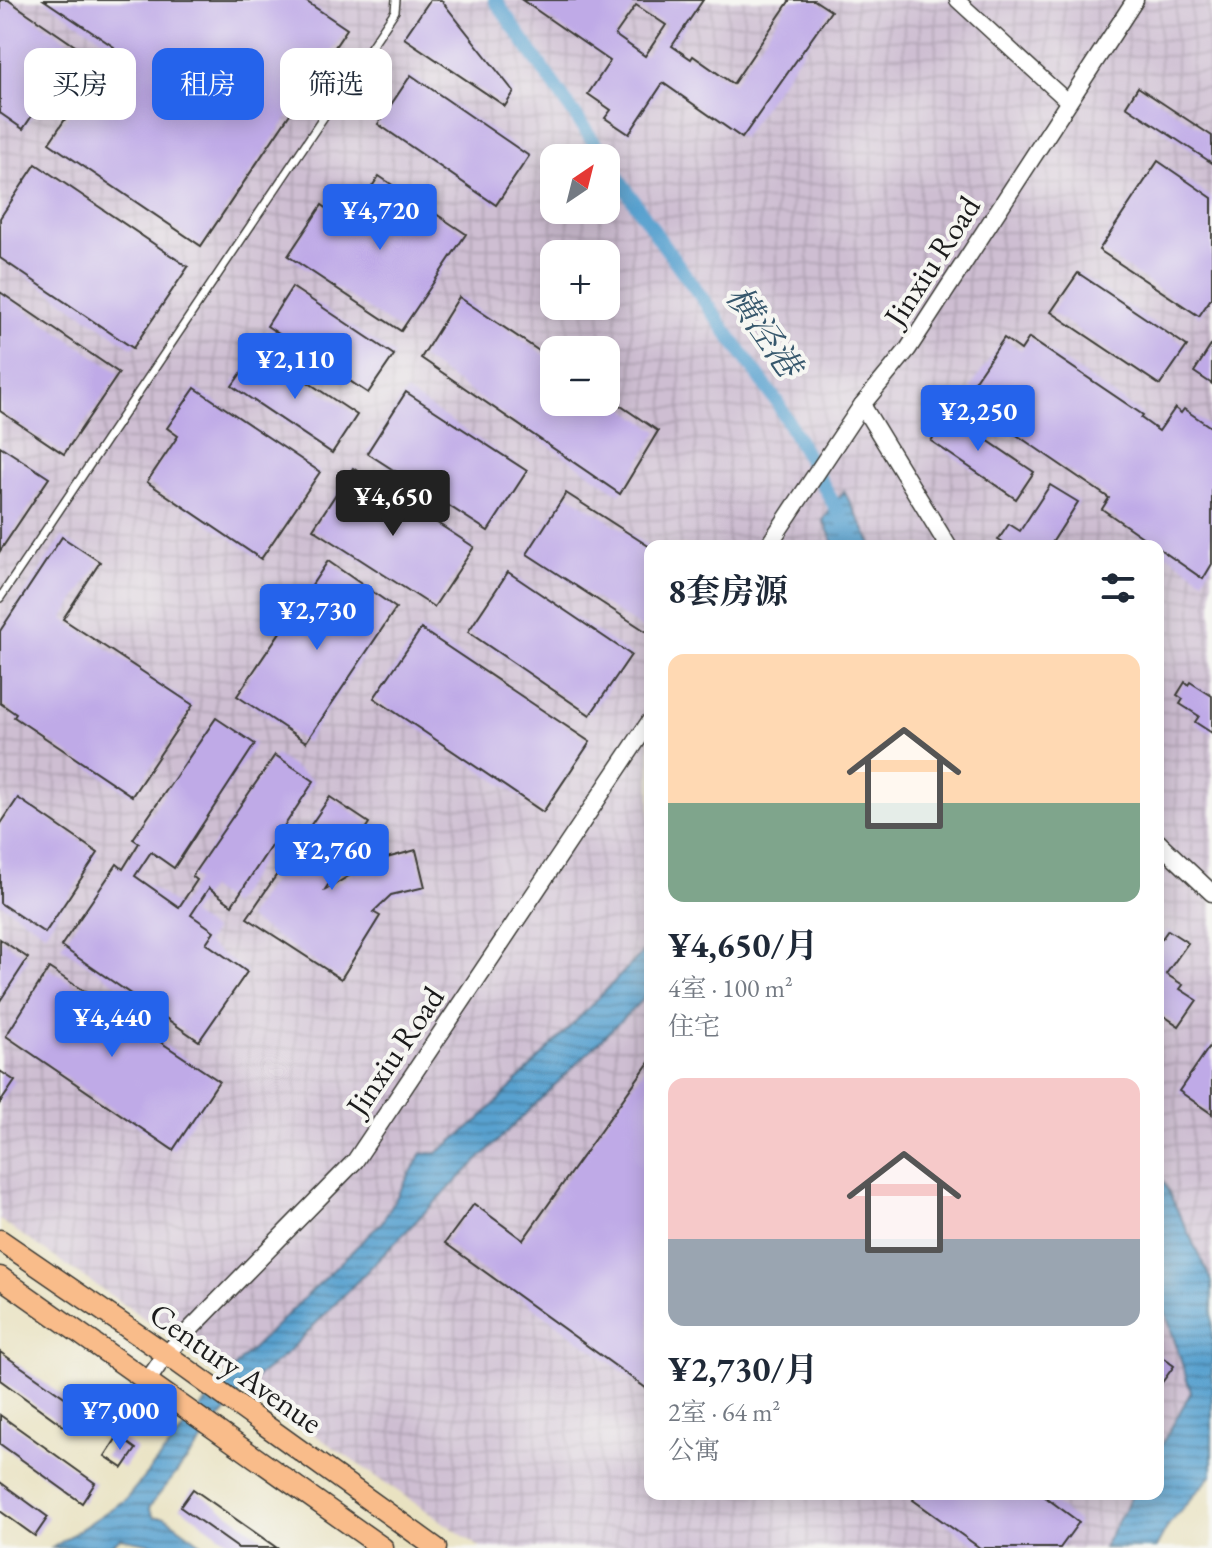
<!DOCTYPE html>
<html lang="zh">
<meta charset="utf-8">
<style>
body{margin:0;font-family:"EB Garamond","Noto Serif SC",serif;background:#f2f2f3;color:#1f2937;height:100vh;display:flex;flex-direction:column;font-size:30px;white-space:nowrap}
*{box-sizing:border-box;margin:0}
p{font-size:26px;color:#747a83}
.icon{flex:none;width:44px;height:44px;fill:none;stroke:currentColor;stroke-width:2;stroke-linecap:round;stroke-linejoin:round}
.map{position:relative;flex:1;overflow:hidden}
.details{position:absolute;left:644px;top:540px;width:520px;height:960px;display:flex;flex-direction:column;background:#fff;border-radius:16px;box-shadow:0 4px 20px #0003}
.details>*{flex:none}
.banner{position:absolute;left:24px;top:48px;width:500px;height:72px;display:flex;gap:16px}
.needle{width:52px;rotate:35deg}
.buttons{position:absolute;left:540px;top:144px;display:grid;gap:16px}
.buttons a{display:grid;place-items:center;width:80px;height:80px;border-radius:16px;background:#fff;box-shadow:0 4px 20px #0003;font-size:40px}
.price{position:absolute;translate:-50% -68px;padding:0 18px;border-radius:8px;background:#2563eb;color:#fff;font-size:26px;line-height:52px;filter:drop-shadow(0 2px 4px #0008)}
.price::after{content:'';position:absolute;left:50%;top:48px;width:24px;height:18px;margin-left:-12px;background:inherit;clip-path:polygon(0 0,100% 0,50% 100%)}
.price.selected{background:#222;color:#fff}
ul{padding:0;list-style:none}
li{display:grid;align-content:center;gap:16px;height:424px;padding:0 24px}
li span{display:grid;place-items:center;height:248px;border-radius:16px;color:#555}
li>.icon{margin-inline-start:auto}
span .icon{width:144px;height:144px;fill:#fffc;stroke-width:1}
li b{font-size:34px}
h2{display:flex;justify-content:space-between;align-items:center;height:96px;padding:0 24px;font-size:34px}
.chip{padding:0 28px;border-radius:16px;background:#fff;box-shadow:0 4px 20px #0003;font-size:28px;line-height:72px}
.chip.selected{background:#2563eb;color:#fff}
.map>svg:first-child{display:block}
</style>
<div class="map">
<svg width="1212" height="1548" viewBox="0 0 1212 1548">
<defs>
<pattern id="industrial-grid" width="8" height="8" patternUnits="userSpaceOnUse" patternTransform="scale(2)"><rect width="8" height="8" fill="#cebed2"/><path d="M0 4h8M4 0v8" fill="none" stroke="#b0a3b4"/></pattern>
<pattern id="water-rules" width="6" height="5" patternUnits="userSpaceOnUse" patternTransform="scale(2)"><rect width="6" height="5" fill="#59a1cf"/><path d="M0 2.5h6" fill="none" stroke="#4982a7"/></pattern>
</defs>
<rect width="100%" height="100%" fill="#f6f6f2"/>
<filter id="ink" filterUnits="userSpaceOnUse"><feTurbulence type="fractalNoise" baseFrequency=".0125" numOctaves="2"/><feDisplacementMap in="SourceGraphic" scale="16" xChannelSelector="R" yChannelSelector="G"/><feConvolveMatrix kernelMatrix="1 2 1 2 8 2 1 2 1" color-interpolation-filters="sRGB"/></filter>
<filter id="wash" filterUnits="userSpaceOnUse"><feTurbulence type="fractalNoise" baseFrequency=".006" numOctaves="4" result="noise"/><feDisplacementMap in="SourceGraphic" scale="32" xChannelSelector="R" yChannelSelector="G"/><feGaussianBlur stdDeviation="1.8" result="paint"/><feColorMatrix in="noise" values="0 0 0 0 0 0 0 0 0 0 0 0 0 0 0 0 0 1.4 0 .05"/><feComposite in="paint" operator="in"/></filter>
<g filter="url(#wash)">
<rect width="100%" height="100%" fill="#e9e2c1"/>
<!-- industrial -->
<path fill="url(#industrial-grid)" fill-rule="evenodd" d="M0,0h1212v1363l-21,29 -33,59v-905h-508v948h483l-30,54h-622l-481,-328zM554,158h52v52h-52zM554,254h52v52h-52zM554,350h52v52h-52z"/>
<!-- water -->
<g fill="url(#water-rules)" stroke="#3a5e76" stroke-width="2">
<polygon points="844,491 873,546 835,546 823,520"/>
<polygon points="650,945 650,992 424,1213 284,1356 248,1384 153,1502 149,1508 154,1517 165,1517 208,1548 172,1548 121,1538 107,1548 52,1548 126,1499 242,1359 382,1222 422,1153 437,1153 477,1122"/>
<polygon points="1158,1170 1212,1282 1212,1475 1169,1524 1156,1548 1103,1548 1133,1494 1158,1494 1158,1451 1191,1392 1158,1289"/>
</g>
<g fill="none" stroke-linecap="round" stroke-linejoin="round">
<!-- canal -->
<g stroke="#59a1cf" stroke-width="14">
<polyline points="495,0 605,158"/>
<polyline points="606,160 660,240 777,402 857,546"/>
</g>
</g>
<g id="blocks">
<!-- building -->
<g fill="#bfaae7" fill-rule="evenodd">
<polygon points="0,0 8,0 78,48 23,129 0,113"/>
<polygon points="44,0 304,0 347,29 201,246 49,143 114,47"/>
<polygon points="430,0 441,0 514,92 505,106 404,38"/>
<path d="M522,0h181l-31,46 19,13 2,-3 40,28 57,-84h24l17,11 -89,127 -79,-55 -34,51 -24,-16 6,-8 -23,-16 22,-33zM636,5l30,20 -21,31 -30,-21z"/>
<polygon points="411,75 529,156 496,205 378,124"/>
<polygon points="1138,87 1212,136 1212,163 1126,106"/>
<polygon points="1158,161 1212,198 1212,297 1199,316 1099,250"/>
<polygon points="36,164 188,267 133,348 0,258 0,218"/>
<polygon points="379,176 466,234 401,331 288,256 322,205 348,223"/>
<polygon points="1078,273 1187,346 1160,385 1051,312"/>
<polygon points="292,287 394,355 368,393 267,326"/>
<polygon points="0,292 119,373 64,454 0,411"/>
<polygon points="459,297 554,361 554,402 606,402 606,396 658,431 620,494 421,358"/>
<polygon points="1004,338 1021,350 1029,338 1143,415 1141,418 1159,431 1175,408 1181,413 1184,409 1212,428 1212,564 1203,579 1102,509 1109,498 983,412 990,402 970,388"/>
<polygon points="1212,344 1212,384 1194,372"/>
<polygon points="258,349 357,415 332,453 232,386"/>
<polygon points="195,388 320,472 261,559 147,482 178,436 167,428"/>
<polygon points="406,392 527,471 488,531 367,453"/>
<polygon points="934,404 1034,472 1016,499 931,441 938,430 924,420"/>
<polygon points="0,446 49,478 0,551"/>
<polygon points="353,468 474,547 434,607 313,529"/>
<polygon points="1050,485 1078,502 1050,546 1008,546 998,540 1009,524 1020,531"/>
<polygon points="566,493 650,547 650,634 527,554"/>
<polygon points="62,537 100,562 63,619 193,705 132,796 14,717 16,714 0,703 0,631"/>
<polygon points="328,561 396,608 306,742 237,696"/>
<polygon points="508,572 631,655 590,715 468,632"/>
<polygon points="421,629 590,742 543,812 374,698"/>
<polygon points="1185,682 1188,685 1190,682 1212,696 1212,733 1195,722 1199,716 1180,704 1183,699 1177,695"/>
<polygon points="216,718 255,744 174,868 151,852 135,876 179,907 197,880 192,876 275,755 314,781 232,905 209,888 191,915 214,931 206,943 247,972 199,1041 61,946 117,864 123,869 139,843 133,839"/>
<polygon points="330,797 369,823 324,891 372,862 416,850 425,887 391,895 373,912 380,916 341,979 247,918"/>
<polygon points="18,798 98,853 45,933 0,903 0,825"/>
<polygon points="1168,930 1188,943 1166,974 1183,985 1180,989 1197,1000 1179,1026 1158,1012 1158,944"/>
<polygon points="0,939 28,958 0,1001"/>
<polygon points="49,968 219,1081 173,1150 6,1036"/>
<polygon points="1212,1043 1212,1114 1179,1091"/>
<polygon points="650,1061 650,1391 445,1243 474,1204 523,1240"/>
<polygon points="0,1071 15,1081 0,1103"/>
<polygon points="0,1352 86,1412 72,1432 0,1380"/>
<polygon points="1158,1354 1174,1366 1158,1388"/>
<polygon points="0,1415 95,1483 82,1503 0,1444"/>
<polygon points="118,1436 136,1449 123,1468 105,1456"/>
<polygon points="0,1482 48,1517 35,1536 0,1511"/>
<polygon points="193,1489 277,1548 238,1548 180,1507"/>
<polygon points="917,1494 1041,1494 1079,1522 1060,1548 980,1548 913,1500"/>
</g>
</g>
</g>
<g filter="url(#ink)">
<use href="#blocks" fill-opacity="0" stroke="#3b3a35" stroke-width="2"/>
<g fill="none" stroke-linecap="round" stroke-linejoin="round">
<defs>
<polyline id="service" points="0,598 395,11 396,0"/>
<polyline id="minor" points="957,0 1067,101"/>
<g id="tertiary">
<polyline points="862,405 948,546"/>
<polyline points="768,546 862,405 908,349 1135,0"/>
<polyline points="1158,842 1212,893"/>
<polyline points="148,1380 166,1354 355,1161 650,721"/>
</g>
<g id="primary">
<polyline points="0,1240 166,1354 436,1548"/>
<polyline points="0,1277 383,1548"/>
</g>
</defs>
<!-- service casing -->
<use href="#service" stroke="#3b3a35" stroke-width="10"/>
<!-- minor casing -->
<use href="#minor" stroke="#3b3a35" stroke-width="17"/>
<!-- tertiary casing -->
<use href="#tertiary" stroke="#3b3a35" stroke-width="19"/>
<!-- primary casing -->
<use href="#primary" stroke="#3b3a35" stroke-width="23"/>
<!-- service -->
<use href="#service" stroke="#fff" stroke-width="7"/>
<!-- minor -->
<use href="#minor" stroke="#fff" stroke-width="14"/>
<!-- tertiary -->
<use href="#tertiary" stroke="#fff" stroke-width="16"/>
<!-- primary -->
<use href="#primary" stroke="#f9bc8a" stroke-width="20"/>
</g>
</g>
<g text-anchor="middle" stroke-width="8" stroke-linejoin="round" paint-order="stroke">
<!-- street labels -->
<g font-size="32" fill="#1c1c1c" stroke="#f6f6f2">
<text transform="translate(932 261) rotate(-57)" y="11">Jinxiu Road</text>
<text transform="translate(395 1051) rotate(-56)" y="11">Jinxiu Road</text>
<text transform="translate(236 1368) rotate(35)" y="11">Century Avenue</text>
</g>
<!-- water labels -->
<g font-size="34" font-style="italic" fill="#37586d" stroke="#f6f6f2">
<text transform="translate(764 331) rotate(55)" y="12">横泾港</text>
</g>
</g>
</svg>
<div class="buttons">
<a><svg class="needle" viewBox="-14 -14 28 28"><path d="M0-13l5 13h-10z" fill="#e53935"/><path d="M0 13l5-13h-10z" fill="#747a83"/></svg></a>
<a>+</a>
<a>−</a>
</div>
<b class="price" style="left:380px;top:252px">¥4,720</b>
<b class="price" style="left:295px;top:401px">¥2,110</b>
<b class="price" style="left:978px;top:453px">¥2,250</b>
<b class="price selected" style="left:393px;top:538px">¥4,650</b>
<b class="price" style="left:317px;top:652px">¥2,730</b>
<b class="price" style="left:332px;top:892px">¥2,760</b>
<b class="price" style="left:112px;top:1059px">¥4,440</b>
<b class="price" style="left:120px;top:1452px">¥7,000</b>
<div class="banner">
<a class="chip">买房</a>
<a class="chip selected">租房</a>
<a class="chip">筛选</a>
</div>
<section class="details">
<h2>8套房源<svg class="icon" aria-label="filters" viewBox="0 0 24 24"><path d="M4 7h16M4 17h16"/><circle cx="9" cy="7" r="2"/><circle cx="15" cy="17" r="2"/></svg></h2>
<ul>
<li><span style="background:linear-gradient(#ffd9b3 60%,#7fa58c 0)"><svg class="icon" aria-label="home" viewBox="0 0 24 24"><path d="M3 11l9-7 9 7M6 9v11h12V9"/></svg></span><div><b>¥4,650/月</b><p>4室 · 100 m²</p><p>住宅</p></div></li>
<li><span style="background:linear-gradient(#f6c9c9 65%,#9aa5b1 0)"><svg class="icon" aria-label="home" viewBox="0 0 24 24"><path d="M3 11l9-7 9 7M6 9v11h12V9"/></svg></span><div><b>¥2,730/月</b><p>2室 · 64 m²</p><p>公寓</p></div></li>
</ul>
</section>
</div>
